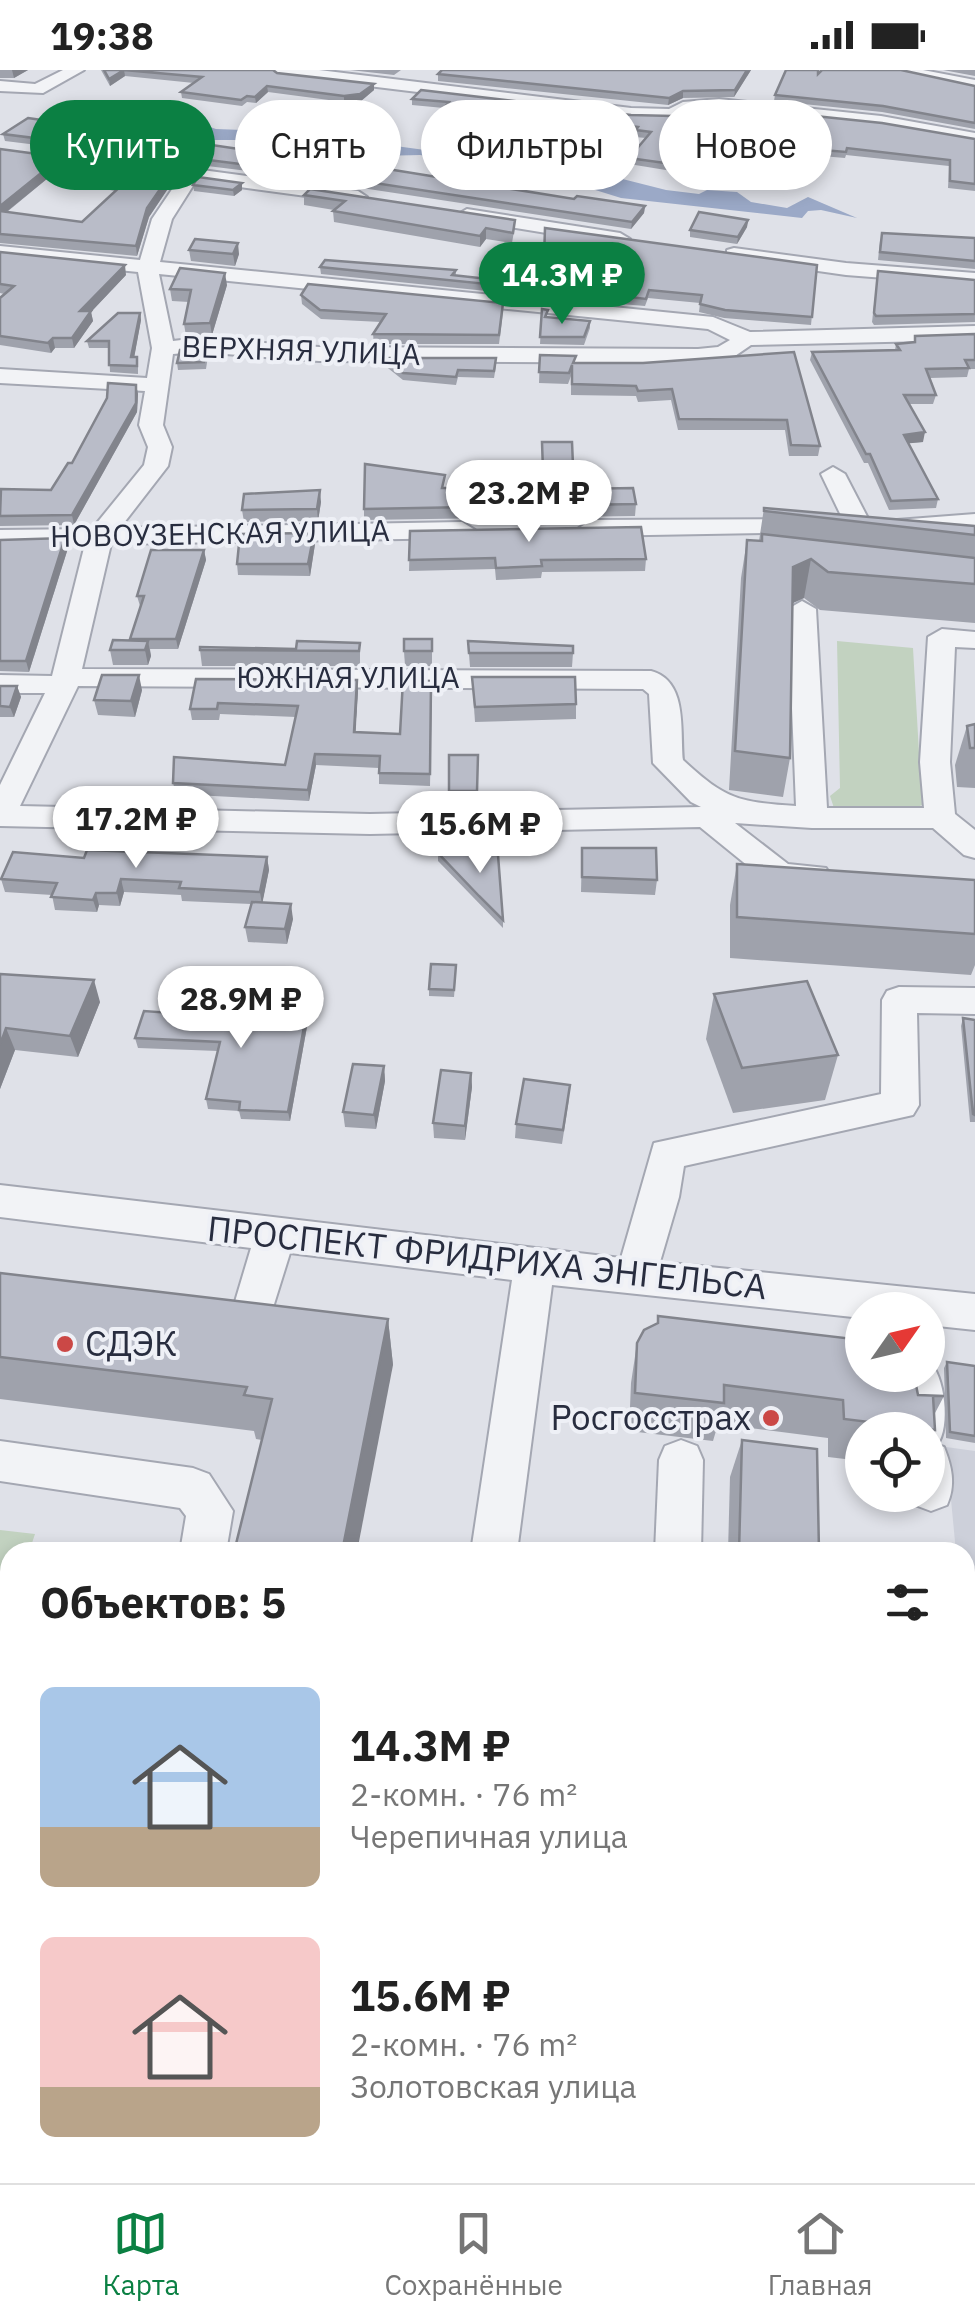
<!DOCTYPE html>
<html lang="ru">
<meta charset="utf-8">
<style>
body{margin:0;font-family:"IBM Plex Sans",sans-serif;background:#f6f6f6;color:#222;height:100vh;display:flex;flex-direction:column;font-size:38px;white-space:nowrap}
*{box-sizing:border-box;margin:0}
p{font-size:32px;color:#767676}
.icon{flex:none;width:55px;height:55px;fill:none;stroke:currentColor;stroke-width:2;stroke-linecap:round;stroke-linejoin:round}
.map{position:relative;flex:1;overflow:hidden}
.drawer{position:absolute;left:0px;top:1472px;width:975px;height:642px;display:flex;flex-direction:column;background:#fff;border-radius:30px 30px 0 0;box-shadow:0 5px 15px #0003}
.drawer>*{flex:none}
.hud{position:absolute;left:30px;top:30px;width:915px;height:90px;display:flex;gap:20px}
.needle{width:65px;rotate:56deg}
.tools{position:absolute;left:845px;top:1222px;display:grid;gap:20px}
.tools a{display:grid;place-items:center;width:100px;height:100px;border-radius:50%;background:#fff;box-shadow:0 5px 15px #0003;font-size:50px}
.price{position:absolute;translate:-50% -85px;padding:0 22px;border-radius:35px;background:#fff;color:#222;font-size:32px;line-height:65px;filter:drop-shadow(0 2px 5px #0008)}
.price::after{content:'';position:absolute;left:50%;top:60px;width:30px;height:22px;margin-left:-15px;background:inherit;clip-path:polygon(0 0,100% 0,50% 100%)}
.price.on{background:#0b8043;color:#fff}
ul{padding:0;list-style:none}
li{display:flex;align-items:center;gap:30px;height:250px;padding:0 40px}
li span{display:grid;place-items:center;flex:none;width:280px;height:200px;border-radius:15px;color:#555}
li>.icon{margin-inline-start:auto}
span .icon{width:120px;height:120px;fill:#fffc;stroke-width:1}
li b{font-size:42px}
h2{display:flex;justify-content:space-between;align-items:center;height:120px;padding:0 40px;font-size:42px}
.chip{padding:0 35px;border-radius:45px;background:#fff;box-shadow:0 5px 15px #0003;font-size:35px;line-height:90px}
.chip.on{background:#0b8043;color:#fff}
.status{display:flex;justify-content:space-between;align-items:center;height:70px;padding:0 50px;background:#fff;direction:ltr}
.status svg{height:28px;fill:currentColor}
.menu{display:flex;justify-content:space-around;align-items:center;height:140px;border-top:2px solid #e0e0e0;background:#fff;font-size:28px;color:#767676}
.menu a{display:grid;justify-items:center;gap:5px}
.menu .on{color:#0b8043}
.map>svg:first-child{display:block}
</style>
<div class="status"><b>19:38</b><svg viewBox="0 0 49 12"><path d="M0 12V9h3v3zM5 12V6h3v6zM10 12V3h3v9zM15 12V0h3v12zM26 1h20v11H26zM47 4h2v5h-2z"/></svg></div>
<div class="map">
<svg width="975" height="2113" viewBox="0 0 975 2113">
<rect width="100%" height="100%" fill="#dfe1e8"/>
<!-- built -->
<polygon fill="#cdd0da" points="946,1377 975,1381 975,1573 965,1571 965,1482 956,1482"/>
<!-- green -->
<g fill="#c2d2c0">
<polygon points="837,571 913,578 922,735 913,739 834,738 830,726 840,718"/>
<polygon points="0,1460 35,1464 29,1482 10,1482 10,1538 5,1550 10,1558 10,1636 0,1643 0,1551 5,1547 0,1537"/>
</g>
<!-- water -->
<g fill="#9ba9c7">
<path d="M113,45l44,10 17,-7 -2,5c15,3 30,0 44,6l76,3 3,2 -4,4h15l-24,9 -42,-7h-46l-27,-12 -12,-1 -14,6 -38,-11 -14,1z"/>
<polygon points="366,72 447,83 468,79 505,91 542,90 563,100 575,97 666,120 699,124 707,120 737,122 751,132 787,138 808,127 857,148 821,140 808,141 802,148 621,128 557,108 483,104 452,90 420,85 377,86 368,77 350,73"/>
</g>
<g fill="none" stroke-linecap="round" stroke-linejoin="round">
<defs>
<g id="minor">
<polygon points="63,0 84,0 43,23 0,21 0,11 35,14"/>
<polygon points="270,0 319,0 631,38 669,39 683,32 719,29 881,46 975,63 975,73 881,56 719,39 687,42 673,49 631,48 278,5"/>
<polygon points="889,0 923,0 975,10 975,20"/>
<path d="M120,89l238,32 9,6 -9,6 -162,-22 -24,38 -12,43 553,55 37,15 225,-6v14l-224,5 -19,13 -34,5 -379,-2 -121,-9 -25,2 -10,71 9,22 -4,19 -48,62 342,-6 13,8 -13,8 -351,6 -29,125 569,2c37,10 29,59 32,89 43,40 56,42 113,46l-8,-197 14,-8 14,8 11,199h97l-4,-46 8,-125 14,-8 33,3v16l-20,-1 -5,115 5,52 20,16v28l-11,-3 -31,-27h-121l-77,-5 53,41 38,4 5,8 -5,8c-18,5 -39,4 -57,-1l-69,-56 -330,7 -370,-8v-41l45,-92h-45v-18l52,1 33,-132 -85,2v-16l92,-1 52,-64 4,-18 -9,-22 6,-34 -145,-8v-14l147,9 5,-30 -14,-76 -138,-14v-12l140,14 12,-41 27,-40 -65,-10v-8zM159,204l549,55 22,11 -12,7 -20,2 -379,-2 -121,-9 -25,3zM78,616l565,3 6,5 4,69 38,39 10,5 -331,7 -350,-8z"/>
<polygon points="467,139 620,163 630,169 620,175 460,149 457,145"/>
<polygon points="734,178 846,193 975,203 975,215 846,205 727,188 727,180"/>
<polygon points="833,397 845,404 873,458 869,463 851,463 847,458 821,404"/>
<polygon points="975,444 975,460 897,466 884,458 897,450"/>
<polygon points="812,449 825,457 821,462 592,466 579,458 592,450"/>
<path d="M899,917l76,1v26l-58,-1 2,92 -6,10 -229,51 -5,31 -19,65 315,32v36l-47,-5v-15h-66v8l-310,-33 -35,267h-46l41,-272 -222,-27 -25,80c-22,11 -41,10 -64,2l-6,-13 6,-13 15,-5 18,1 17,-57 -251,-31v-32l621,73 33,-115 227,-49 1,-94 5,-9z"/>
<path d="M928,1290c17,15 23,67 9,85l7,2c8,20 12,38 3,58l-16,6 -16,-6 -4,-10h17v-65h-26l-6,-55h32z"/>
<polygon points="681,1370 697,1376 703,1390 701,1482 655,1482 659,1390 665,1376"/>
<polygon points="0,1371 193,1398 209,1404 233,1441 226,1482 180,1482 186,1446 180,1438 0,1411"/>
<polygon points="965,1782 975,1783 975,1835 965,1834"/>
<polygon points="381,2105 439,2105 438,2113 380,2113"/>
</g>
</defs>
<!-- minor casing -->
<use href="#minor" stroke="#a4a7b2" stroke-width="4"/>
<!-- minor -->
<use href="#minor" fill="#f2f3f6" fill-rule="evenodd"/>
</g>
<!-- wall -->
<g fill="#9fa2ac" fill-rule="evenodd">
<polygon points="0,0 28,0 14,8 0,8"/>
<polygon points="101,0 273,0 277,3 374,20 361,31 344,32 268,22 256,33 247,32 242,36 182,28 181,22 194,13 125,6 110,16"/>
<polygon points="350,0 401,0 394,5"/>
<polygon points="751,0 734,27 683,28 668,35 438,11 438,4"/>
<polygon points="943,0 975,0 975,6"/>
<polygon points="975,16 975,59 882,42 774,31 775,25"/>
<polygon points="412,29 631,45 673,46 725,37 724,43 678,102 629,94 629,88 646,68 635,67 635,63 540,51 532,60 498,54 498,51 443,45 444,38 412,35"/>
<polygon points="3,64 279,85 280,92 264,103 5,71"/>
<polygon points="975,69 975,121 948,118 949,96 846,85 845,88 750,80 751,74"/>
<path d="M0,79l172,23 1,9 -24,36 -12,39 -137,-13zM48,108l67,13 -33,31 -75,-10z"/>
<polygon points="328,106 645,136 644,143 631,159 329,113"/>
<polygon points="193,115 242,120 234,126 194,121"/>
<polygon points="310,119 514,161 512,173 486,169 480,177 334,152 333,141 334,140 304,135 304,125"/>
<polygon points="748,150 747,157 737,174 690,167 690,160"/>
<polygon points="545,158 817,195 811,255 724,248 699,242 700,233 648,228 645,236 621,234 621,226 627,212 568,205 557,228 542,226"/>
<polygon points="975,168 975,199 878,190 880,171"/>
<polygon points="189,180 239,184 235,196 191,191"/>
<polygon points="0,182 126,205 91,242 93,251 74,278 55,278 51,283 0,275 0,228 4,224 0,223"/>
<polygon points="320,197 456,200 456,205 506,216 506,223 321,204"/>
<polygon points="878,201 975,210 975,252 874,255 872,252"/>
<polygon points="227,215 212,265 186,266 184,254 189,232 172,231 170,219"/>
<polygon points="301,225 503,242 499,274 374,274 373,264 381,252 321,249 302,234"/>
<polygon points="542,239 548,247 590,251 590,258 584,275 540,274"/>
<polygon points="140,243 141,250 134,287 138,294 138,304 110,302 109,278 89,278 87,271"/>
<polygon points="975,264 975,299 969,299 967,307 930,308 936,325 933,334 909,334 923,372 908,373 938,429 936,438 889,440 868,393 864,393 810,290 812,282 895,280 896,274 914,272 915,266"/>
<polygon points="207,279 208,286 206,299 178,300 177,293"/>
<polygon points="794,282 820,376 818,386 789,386 785,360 678,360 671,330 638,332 636,326 571,325 571,306 568,314 539,313 540,285 575,293 643,293"/>
<polygon points="383,288 496,296 494,308 458,307 456,315 403,310 384,295"/>
<polygon points="136,315 138,324 137,342 74,455 0,456 0,421 51,420"/>
<polygon points="542,372 574,419 636,434 635,446 364,450 364,439 445,418 506,418 524,412 542,401"/>
<polygon points="321,432 318,451 244,452 242,440"/>
<polygon points="764,438 975,456 975,553 820,540 804,528 793,533 790,688 783,727 729,720 741,508 747,470 759,471"/>
<polygon points="410,461 646,489 645,501 542,502 541,508 496,510 495,499 409,501"/>
<polygon points="65,468 68,478 29,602 0,601 0,470"/>
<polygon points="315,474 310,506 238,505 237,494"/>
<polygon points="204,480 206,490 178,579 150,579 151,586 148,595 113,595 110,580 130,570 140,536 137,526"/>
<polygon points="432,569 432,596 405,596 404,581"/>
<polygon points="468,571 573,583 572,597 470,597"/>
<polygon points="360,573 360,596 202,596 200,580 296,579"/>
<polygon points="472,607 576,634 576,649 475,652"/>
<polygon points="196,609 358,621 355,662 400,664 432,622 430,716 379,714 379,698 316,695 309,731 176,724 173,713 285,695 296,647 220,644 219,650 192,650 190,639"/>
<polygon points="0,616 17,616 21,627 14,647 0,647"/>
<polygon points="142,620 135,647 98,645 94,630"/>
<polygon points="975,654 975,718 957,717 955,695 967,656"/>
<rect x="449" y="685" width="29" height="48"/>
<polygon points="582,778 657,810 655,825 581,822"/>
<polygon points="438,783 503,850 503,858 438,791"/>
<polygon points="267,787 269,800 262,833 293,849 287,874 248,872 245,857 251,834 182,831 181,825 124,822 120,836 99,835 97,842 55,840 52,825 5,822 1,809 84,788"/>
<polygon points="737,794 975,810 975,895 971,905 730,888 730,835"/>
<polygon points="456,902 454,927 429,926 429,919"/>
<polygon points="0,904 100,932 78,987 15,980 0,1019"/>
<polygon points="714,924 838,985 825,1030 733,1043 706,969"/>
<polygon points="199,945 308,951 290,1051 241,1049 239,1041 208,1039 206,1029 218,981 138,978 135,968"/>
<polygon points="963,948 975,950 975,1052 970,1052 961,956"/>
<polygon points="384,996 385,1011 376,1059 345,1057 343,1042"/>
<polygon points="471,1003 472,1017 465,1070 434,1068 433,1053"/>
<polygon points="569,1029 562,1074 515,1068 516,1054"/>
<polygon points="0,1203 388,1249 393,1295 262,1370 256,1369 254,1361 0,1329"/>
<polygon points="658,1246 918,1325 944,1326 934,1345 935,1360 928,1373 928,1360 862,1360 862,1391 828,1387 828,1368 718,1354 713,1371 629,1361 631,1313 637,1273 657,1253"/>
<polygon points="947,1292 975,1296 975,1373 946,1368 944,1298"/>
<polygon points="742,1370 819,1482 728,1482 730,1407"/>
<polygon points="965,1904 975,1906 975,2024 965,2022"/>
<polygon points="660,2105 768,2105 768,2113 659,2113"/>
</g>
<!-- shaded-wall -->
<g fill="#82848c">
<polygon points="12,0 28,0 14,8"/>
<polygon points="124,0 125,6 110,16 109,9"/>
<polygon points="747,0 751,0 734,27 735,20"/>
<polygon points="374,14 374,20 361,31 344,32 344,26"/>
<polygon points="267,16 268,22 256,33 255,27"/>
<polygon points="683,21 683,28 668,35 669,28"/>
<polygon points="725,37 724,43 678,102 679,95"/>
<polygon points="540,44 540,51 532,60 532,53"/>
<polygon points="279,85 280,92 264,103 264,97"/>
<polygon points="46,99 48,108 0,147 0,136"/>
<polygon points="172,102 173,111 149,147 137,186 136,176 147,138"/>
<polygon points="242,113 242,120 234,126 233,120"/>
<polygon points="645,136 644,143 631,159 632,152"/>
<polygon points="748,150 747,157 737,174 738,167"/>
<polygon points="486,158 486,169 480,177 480,166"/>
<polygon points="238,173 239,184 235,196 233,184"/>
<polygon points="125,195 126,205 91,242 93,251 74,278 72,268 80,241"/>
<polygon points="568,198 568,205 557,228 558,220"/>
<polygon points="225,203 227,215 212,265 210,253"/>
<polygon points="140,243 141,250 133,294 131,287"/>
<polygon points="53,268 55,278 51,283 48,273"/>
<polygon points="136,315 138,324 137,342 74,455 72,445"/>
<polygon points="925,362 923,372 902,374 904,365"/>
<polygon points="320,420 321,432 318,451 317,439"/>
<polygon points="314,463 315,474 310,506 308,494"/>
<polygon points="65,468 68,478 29,602 26,591"/>
<polygon points="204,480 206,490 178,579 176,569"/>
<polygon points="811,489 804,528 786,536 793,497"/>
<polygon points="148,571 151,586 148,595 145,580"/>
<polygon points="139,605 142,620 135,647 131,631"/>
<polygon points="357,610 358,621 355,673 354,662"/>
<polygon points="17,616 21,627 14,647 10,637"/>
<polygon points="315,684 316,695 309,731 308,720"/>
<polygon points="267,787 269,800 262,835 260,822"/>
<polygon points="121,809 124,822 120,836 117,823"/>
<polygon points="96,823 99,835 97,842 93,830"/>
<polygon points="291,834 293,849 287,874 285,859"/>
<polygon points="94,910 100,932 78,987 70,966"/>
<polygon points="307,941 308,951 290,1051 288,1042"/>
<polygon points="6,958 15,980 0,1019 0,975"/>
<polygon points="384,996 385,1011 376,1059 374,1045"/>
<polygon points="471,1003 472,1017 465,1070 465,1056"/>
<polygon points="388,1249 393,1295 357,1482 342,1482"/>
</g>
<!-- building -->
<g fill="#b9bcc8" stroke="#82848c" stroke-width="2.5">
<polygon points="104,0 273,0 277,3 374,14 360,24 344,26 267,16 255,27 247,26 241,30 181,22 202,7 124,0 109,9"/>
<polygon points="442,0 747,0 735,20 683,21 669,28 438,4"/>
<polygon points="786,0 818,0 818,4 822,0 901,0 975,16 975,53 883,36 775,25"/>
<polygon points="421,20 631,45 673,46 689,39 725,37 679,95 629,88 651,62 636,60 638,57 540,44 532,53 498,48 502,45 443,39 449,32 412,29"/>
<polygon points="767,41 882,53 975,69 975,114 950,111 950,90 847,78 846,82 751,74"/>
<polygon points="28,48 279,85 264,97 3,64"/>
<polygon points="0,79 172,102 147,138 136,176 0,164 0,141 82,152 123,114 46,99 0,136"/>
<polygon points="344,92 574,129 577,126 645,136 632,152 328,106"/>
<polygon points="198,107 242,113 233,120 193,115"/>
<polygon points="310,119 515,150 513,163 486,158 480,166 333,141 345,131 304,125"/>
<polygon points="699,142 748,150 738,167 690,160"/>
<polygon points="545,158 817,195 812,247 725,240 700,234 702,225 649,220 646,229 621,226 630,204 568,198 558,220 543,219"/>
<polygon points="882,163 975,168 975,191 880,182"/>
<polygon points="195,169 238,173 233,184 189,180"/>
<polygon points="0,182 125,195 80,241 91,241 72,268 53,268 48,273 0,266 0,228 14,216 0,214"/>
<polygon points="325,190 456,200 452,205 507,211 506,216 320,197"/>
<polygon points="180,198 225,203 210,253 184,254 191,220 170,219"/>
<polygon points="878,201 975,210 975,244 876,246 874,243"/>
<polygon points="308,214 503,233 499,265 373,264 386,244 320,240 301,225"/>
<polygon points="542,239 548,240 545,247 590,251 584,267 540,267"/>
<polygon points="118,243 140,243 131,287 137,287 137,296 109,295 109,271 87,271"/>
<polygon points="975,264 975,290 965,290 969,298 926,299 936,325 904,325 925,362 904,365 938,429 891,431 870,384 866,384 812,282 900,280 896,274 915,272 915,266"/>
<polygon points="207,279 204,292 177,293 180,280"/>
<polygon points="794,282 820,376 791,375 787,350 679,349 672,319 638,321 636,316 572,314 572,295 569,303 539,302 540,285 576,286 573,293 643,293"/>
<polygon points="383,288 496,288 494,301 458,300 456,307 403,303"/>
<polygon points="108,313 136,315 136,333 72,445 0,446 1,419 51,420 68,393 72,393 107,328"/>
<polygon points="542,372 572,372 574,419 633,418 636,434 364,439 365,394 445,405 442,418 506,418 506,413 525,412 524,401 543,401"/>
<polygon points="320,420 317,439 242,440 244,424"/>
<polygon points="764,438 975,456 975,465 764,441"/>
<polygon points="641,457 646,489 541,490 542,496 496,498 495,488 409,490 410,461"/>
<polygon points="314,463 308,494 237,494 240,464"/>
<polygon points="762,464 975,488 975,514 828,502 811,489 793,497 790,688 735,681 747,470 762,471"/>
<polygon points="65,468 26,591 0,591 0,470"/>
<polygon points="151,480 204,480 176,569 130,569 144,526 137,526"/>
<rect x="404" y="569" width="28" height="12"/>
<polygon points="113,570 148,571 145,580 110,580"/>
<polygon points="297,571 360,573 359,581 200,580 200,577 296,579"/>
<polygon points="468,571 573,576 573,583 469,583"/>
<polygon points="102,605 139,605 131,631 94,630"/>
<polygon points="472,607 575,607 576,634 475,637"/>
<polygon points="196,609 357,610 354,662 400,664 403,610 431,611 430,704 379,703 380,686 315,684 308,720 173,713 174,687 285,695 298,636 218,633 217,639 190,639"/>
<polygon points="0,616 17,616 10,637 0,636"/>
<polygon points="975,654 975,678 970,678 967,656"/>
<polygon points="449,685 478,685 477,721 449,721"/>
<polygon points="582,778 656,778 657,810 582,807"/>
<polygon points="87,780 267,787 260,822 179,818 181,812 121,809 117,823 96,823 93,830 51,827 57,813 1,809 13,782 84,788"/>
<polygon points="438,783 498,785 503,850 479,826"/>
<polygon points="737,794 975,810 975,864 737,847"/>
<polygon points="252,832 291,834 285,859 245,857"/>
<polygon points="431,894 456,895 454,920 429,919"/>
<polygon points="0,904 94,910 70,966 6,958 0,975"/>
<polygon points="807,911 838,985 742,998 714,924"/>
<polygon points="201,935 307,941 288,1042 239,1040 240,1032 206,1029 220,972 135,968 144,941 199,945"/>
<polygon points="963,948 975,950 975,1045 973,1044"/>
<polygon points="353,994 384,996 374,1045 343,1042"/>
<polygon points="441,1000 471,1003 465,1056 433,1053"/>
<polygon points="524,1009 570,1015 563,1060 516,1054"/>
<polygon points="0,1203 388,1249 342,1482 234,1482 272,1329 244,1325 247,1317 0,1287"/>
<polygon points="658,1246 862,1270 862,1305 914,1305 918,1325 944,1326 933,1326 935,1360 844,1349 843,1330 724,1315 724,1333 635,1323 637,1273 644,1260 658,1253"/>
<polygon points="947,1292 975,1296 975,1366 950,1362"/>
<polygon points="742,1370 817,1379 819,1482 739,1482"/>
<polygon points="965,1904 975,1906 975,2008 965,2007"/>
<rect x="670" y="2105" width="98" height="8"/>
</g>
<!-- markers -->
<g fill="#cb4846" stroke="#eef0f6" stroke-width="4">
<circle cx="65" cy="1274" r="10"/>
<circle cx="771" cy="1348" r="10"/>
</g>
<g text-anchor="middle" stroke-width="8" stroke-linejoin="round" paint-order="stroke">
<!-- far-street labels -->
<g font-size="30" fill="#282d3f" stroke="#eef0f6">
<text transform="translate(301 281) rotate(2)" y="10">ВЕРХНЯЯ УЛИЦА</text>
<text transform="translate(220 464) rotate(-1)" y="10">НОВОУЗЕНСКАЯ УЛИЦА</text>
<text x="348" y="618">ЮЖНАЯ УЛИЦА</text>
</g>
<!-- street labels -->
<g font-size="35" fill="#282d3f" stroke="#eef0f6">
<text transform="translate(487 1188) rotate(6)" y="12">ПРОСПЕКТ ФРИДРИХА ЭНГЕЛЬСА</text>
</g>
<!-- poi labels -->
<g font-size="35" fill="#282d3f" stroke="#eef0f6" text-anchor="start">
<text x="85" y="1286">СДЭК</text>
<text x="751" y="1360" text-anchor="end">Росгосстрах</text>
</g>
</g>
</svg>
<div class="tools">
<a><svg class="needle" viewBox="-14 -14 28 28"><path d="M0-13l5 13h-10z" fill="#e53935"/><path d="M0 13l5-13h-10z" fill="#767676"/></svg></a>
<a><svg class="icon" aria-label="locate" viewBox="0 0 24 24"><circle cx="12" cy="12" r="6"/><path d="M12 2v4M12 18v4M2 12h4M18 12h4"/></svg></a>
</div>
<b class="price on" style="left:562px;top:257px">14.3M ₽</b>
<b class="price" style="left:529px;top:475px">23.2M ₽</b>
<b class="price" style="left:136px;top:801px">17.2M ₽</b>
<b class="price" style="left:480px;top:806px">15.6M ₽</b>
<b class="price" style="left:241px;top:981px">28.9M ₽</b>
<div class="hud">
<a class="chip on">Купить</a>
<a class="chip">Снять</a>
<a class="chip">Фильтры</a>
<a class="chip">Новое</a>
</div>
<section class="drawer">
<h2>Объектов: 5<svg class="icon" aria-label="filters" viewBox="0 0 24 24"><path d="M4 7h16M4 17h16"/><circle cx="9" cy="7" r="2"/><circle cx="15" cy="17" r="2"/></svg></h2>
<ul>
<li><span style="background:linear-gradient(#a9c7e8 70%,#b9a48a 0)"><svg class="icon" aria-label="home" viewBox="0 0 24 24"><path d="M3 11l9-7 9 7M6 9v11h12V9"/></svg></span><div><b>14.3M ₽</b><p>2-комн. · 76 m²</p><p>Черепичная улица</p></div></li>
<li><span style="background:linear-gradient(#f6c9c9 75%,#b9a48a 0)"><svg class="icon" aria-label="home" viewBox="0 0 24 24"><path d="M3 11l9-7 9 7M6 9v11h12V9"/></svg></span><div><b>15.6M ₽</b><p>2-комн. · 76 m²</p><p>Золотовская улица</p></div></li>
</ul>
</section>
</div>
<nav class="menu">
<a class="on"><svg class="icon" aria-label="map" viewBox="0 0 24 24"><path d="M3 6l6-2 6 2 6-2v14l-6 2-6-2-6 2zM9 4v14M15 6v14"/></svg>Карта</a>
<a><svg class="icon" aria-label="saved" viewBox="0 0 24 24"><path d="M7 4h10v16l-5-4-5 4z"/></svg>Сохранённые</a>
<a><svg class="icon" aria-label="home" viewBox="0 0 24 24"><path d="M3 11l9-7 9 7M6 9v11h12V9"/></svg>Главная</a>
</nav>
